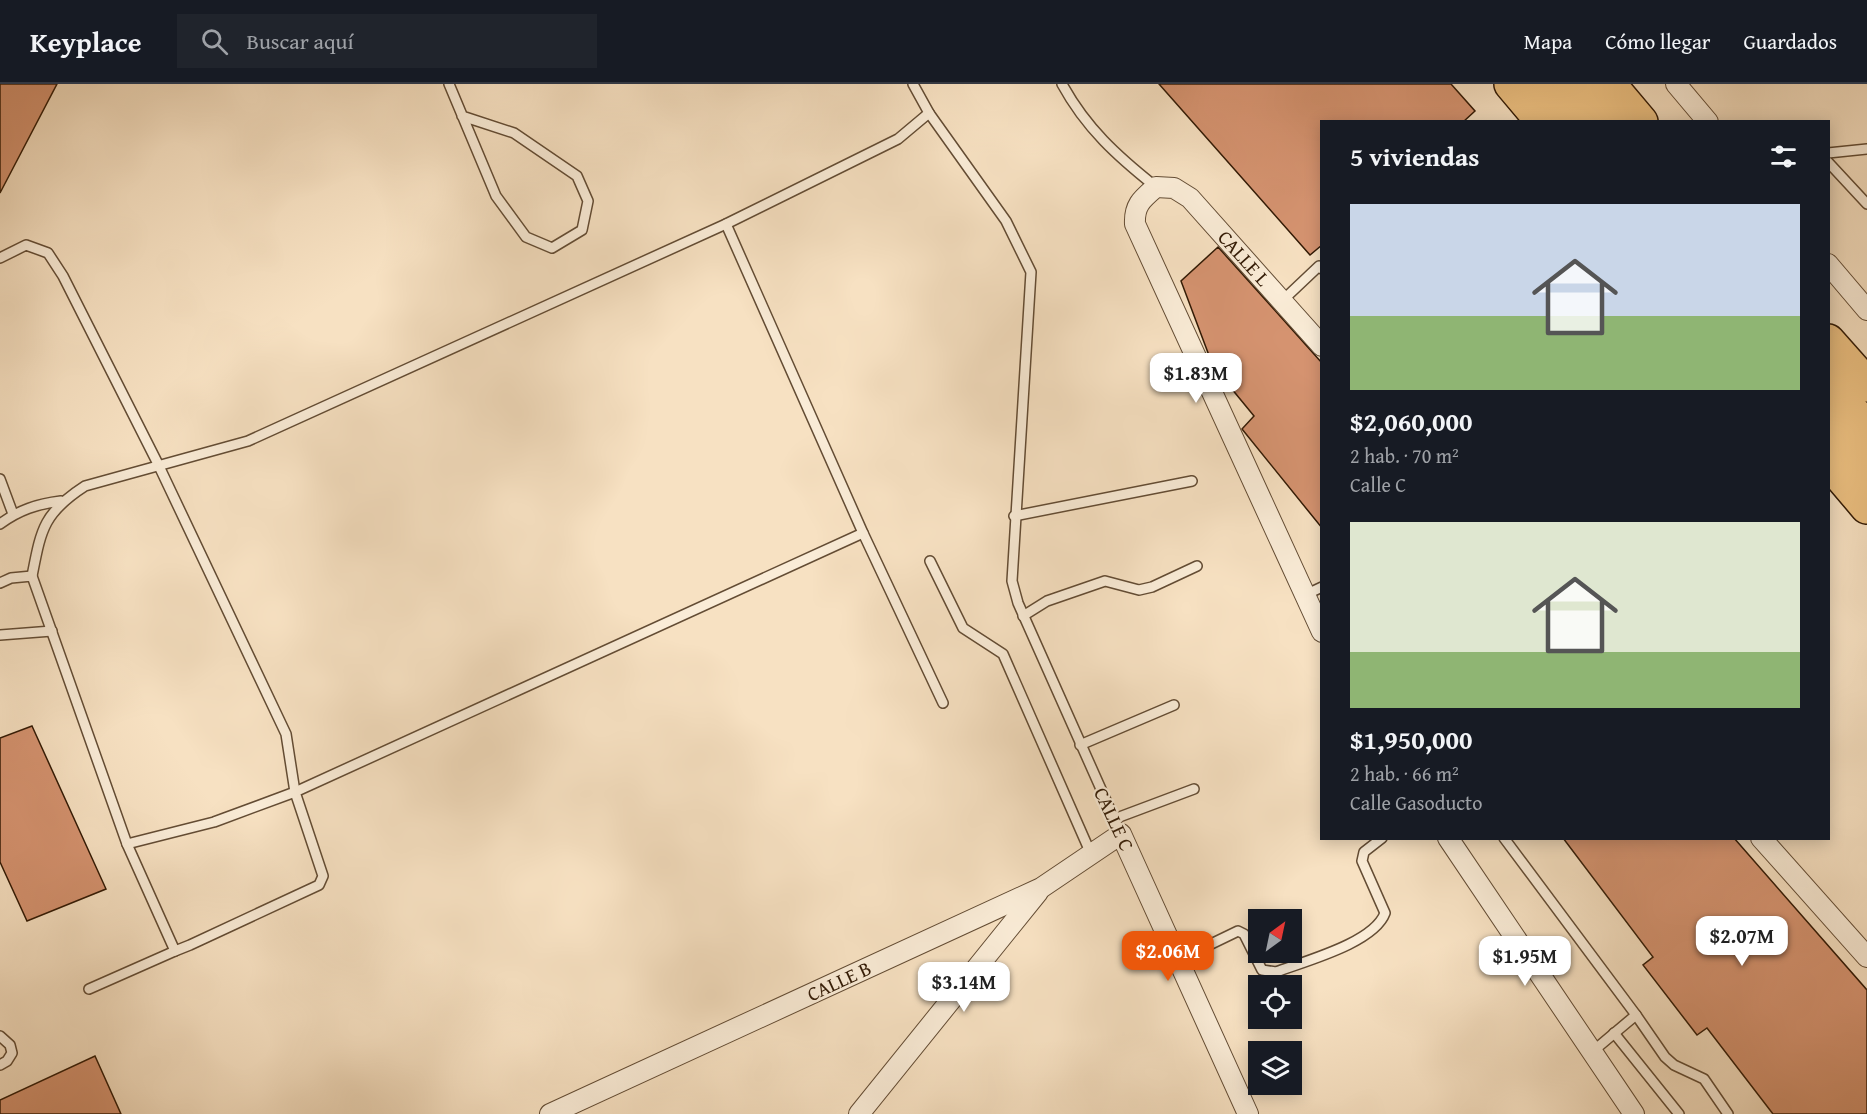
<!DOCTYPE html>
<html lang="es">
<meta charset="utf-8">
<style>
body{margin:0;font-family:"Gentium Book Plus",serif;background:#20242c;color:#f1f3f6;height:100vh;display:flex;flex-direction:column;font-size:22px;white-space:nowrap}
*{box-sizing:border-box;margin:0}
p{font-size:20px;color:#9ea1a6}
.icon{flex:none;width:33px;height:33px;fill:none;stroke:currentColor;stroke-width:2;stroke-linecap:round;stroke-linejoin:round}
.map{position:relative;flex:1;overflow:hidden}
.sheet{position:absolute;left:1320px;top:36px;width:510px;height:720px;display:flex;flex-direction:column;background:#171b24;border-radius:0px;box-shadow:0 3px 15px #0003}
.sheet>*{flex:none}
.needle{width:39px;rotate:33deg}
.controls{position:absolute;left:1248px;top:825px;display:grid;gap:12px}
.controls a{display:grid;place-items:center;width:54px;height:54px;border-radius:0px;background:#171b24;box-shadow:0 3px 15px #0003;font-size:30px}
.price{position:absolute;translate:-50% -51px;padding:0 14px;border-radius:12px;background:#fff;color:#222;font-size:20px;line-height:39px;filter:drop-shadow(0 2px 3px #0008)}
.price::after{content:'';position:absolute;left:50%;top:36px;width:18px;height:14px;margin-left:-9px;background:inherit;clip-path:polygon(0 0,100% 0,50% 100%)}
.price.on{background:#ea580c;color:#fff}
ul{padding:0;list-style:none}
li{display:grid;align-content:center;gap:12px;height:318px;padding:0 30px}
li span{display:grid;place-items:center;height:186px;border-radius:0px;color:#555}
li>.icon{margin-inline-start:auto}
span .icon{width:108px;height:108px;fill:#fffc;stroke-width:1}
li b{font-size:26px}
h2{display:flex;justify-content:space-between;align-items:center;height:72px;padding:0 30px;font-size:26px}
header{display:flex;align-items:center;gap:36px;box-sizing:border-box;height:84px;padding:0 30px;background:#171b24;border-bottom:2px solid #363941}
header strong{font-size:28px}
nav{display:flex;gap:33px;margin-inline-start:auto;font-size:21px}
.search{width:420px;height:54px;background:#20242c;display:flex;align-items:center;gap:15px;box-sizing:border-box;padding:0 21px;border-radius:0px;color:#9ea1a6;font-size:22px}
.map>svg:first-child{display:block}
</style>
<header>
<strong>Keyplace</strong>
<div class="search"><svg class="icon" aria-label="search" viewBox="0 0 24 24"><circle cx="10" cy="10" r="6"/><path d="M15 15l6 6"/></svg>Buscar aquí</div>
<nav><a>Mapa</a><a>Cómo llegar</a><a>Guardados</a></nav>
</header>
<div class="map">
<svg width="1867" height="1030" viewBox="0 0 1867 1030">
<rect width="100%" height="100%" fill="#f7e1c2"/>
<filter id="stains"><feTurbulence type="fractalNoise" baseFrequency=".00333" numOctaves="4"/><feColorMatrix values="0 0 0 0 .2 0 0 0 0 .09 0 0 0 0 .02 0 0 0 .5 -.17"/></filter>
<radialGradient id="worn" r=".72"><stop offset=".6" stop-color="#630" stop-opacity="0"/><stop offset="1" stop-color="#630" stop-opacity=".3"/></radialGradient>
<!-- building -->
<g fill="#d59370" stroke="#321a05" stroke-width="1.5">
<polygon points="0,0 57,0 0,109"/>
<polygon points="1159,0 1451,0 1475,27 1463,38 1322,38 1322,161 1310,171"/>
<polygon points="1218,163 1322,279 1322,444 1242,345 1254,332 1213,282 1181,197"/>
<polygon points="32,642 106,805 27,837 0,778 0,654"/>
<polygon points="1563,754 1734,754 1867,906 1867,1030 1773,1030 1707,944 1697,951 1643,881 1653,873"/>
<polygon points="95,972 121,1030 0,1030 0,1016"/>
</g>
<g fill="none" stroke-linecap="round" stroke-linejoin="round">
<defs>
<g id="lane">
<polyline points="449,0 496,112 526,153 552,164 582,146 588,117 577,92 514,49 462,32"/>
<path d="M1062,0c24,44 55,72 94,103"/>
<polyline points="929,29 1006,137 1031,188 1012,497 1018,519 1121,750"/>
<polyline points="1828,69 1867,65"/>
<polyline points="1828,78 1867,120"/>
<polyline points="726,140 863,449 943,619"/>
<polyline points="0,174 26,161 48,169 63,192 158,380 286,650 295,708 214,738 127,760 32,492 11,494 0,499"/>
<polyline points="1282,217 1319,182 1322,185"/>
<polyline points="0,395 13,430"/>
<polyline points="1014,432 1192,397"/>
<path d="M0,440c19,-14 37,-20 61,-23"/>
<polyline points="930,477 963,544 1003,570 1091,770"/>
<path d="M32,492c9,-46 11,-63 53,-90l163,-45 478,-217 172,-85 31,-26 -16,-29"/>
<polyline points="1305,511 1322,503"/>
<polyline points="1023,532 1047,517 1105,497 1139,506 1152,503 1197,482"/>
<polyline points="0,551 52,547"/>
<polyline points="1080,661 1174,621"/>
<polyline points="1114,735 1194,705"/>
<polyline points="1504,754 1636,931 1592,968"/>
<polyline points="127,760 175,867 190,861 319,801 323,792 295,708 863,449"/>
<path d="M1178,876l60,-29 6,3 18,36 14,2c29,-11 98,-29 109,-59l-23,-52 2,-9 18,-14"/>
<polyline points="89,905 175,867"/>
<polyline points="1636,931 1665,973 1674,981 1704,995 1728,1030"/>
<polyline points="1614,949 1679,1030"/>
<polyline points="0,952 10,961 12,969 7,977 0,981"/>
</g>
<g id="street">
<polyline points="1676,0 1708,38"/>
<polyline points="1828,180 1867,226"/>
<path d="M1322,262l-132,-148 -16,-10 -18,-1c-14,12 -22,18 -21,37l187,408"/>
<polyline points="1448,754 1634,1030"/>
<polyline points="1761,754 1867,873"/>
<polyline points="550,1030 1041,804 1121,750 1248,1030"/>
<polyline points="859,1030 1038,808"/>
</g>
<g id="highway">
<polyline points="1511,0 1543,38"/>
<polyline points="1543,0 1575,38"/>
<polyline points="1574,0 1606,38"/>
<polyline points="1609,0 1641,38"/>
<polyline points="1828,257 1867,301"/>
<polyline points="1828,298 1867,345"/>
<polyline points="1828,337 1867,382"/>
<polyline points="1828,377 1867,423"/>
</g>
</defs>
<!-- lane casing -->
<use href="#lane" stroke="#634c34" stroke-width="12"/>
<!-- street casing -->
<use href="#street" stroke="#634c34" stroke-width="22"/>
<!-- highway casing -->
<use href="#highway" stroke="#321a05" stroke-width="36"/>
<!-- lane -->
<use href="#lane" stroke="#faecd7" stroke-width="9"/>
<!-- street -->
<use href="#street" stroke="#faecd7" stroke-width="20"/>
<!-- highway -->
<use href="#highway" stroke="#ecc081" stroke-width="33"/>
</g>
<g text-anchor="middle" stroke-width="4.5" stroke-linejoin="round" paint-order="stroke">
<!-- street labels -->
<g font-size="20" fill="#321a05" stroke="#faecd7">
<text transform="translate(1244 174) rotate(48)" y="7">CALLE L</text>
<text transform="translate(1114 735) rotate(65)" y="7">CALLE C</text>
<text transform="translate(839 897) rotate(-25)" y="7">CALLE B</text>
</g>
</g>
<rect width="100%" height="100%" filter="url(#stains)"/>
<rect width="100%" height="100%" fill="url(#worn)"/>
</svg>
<div class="controls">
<a><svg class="needle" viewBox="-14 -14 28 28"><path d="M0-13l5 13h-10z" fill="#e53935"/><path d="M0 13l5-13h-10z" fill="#9ea1a6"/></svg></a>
<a><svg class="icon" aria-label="locate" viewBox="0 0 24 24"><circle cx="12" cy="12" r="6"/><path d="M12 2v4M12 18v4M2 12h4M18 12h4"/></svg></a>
<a><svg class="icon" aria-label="layers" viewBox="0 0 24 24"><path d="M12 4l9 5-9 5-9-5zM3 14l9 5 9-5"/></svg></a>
</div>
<b class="price" style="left:1196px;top:320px">$1.83M</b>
<b class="price" style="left:1742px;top:883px">$2.07M</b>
<b class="price on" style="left:1168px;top:898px">$2.06M</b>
<b class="price" style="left:1525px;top:903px">$1.95M</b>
<b class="price" style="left:964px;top:929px">$3.14M</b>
<section class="sheet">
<h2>5 viviendas<svg class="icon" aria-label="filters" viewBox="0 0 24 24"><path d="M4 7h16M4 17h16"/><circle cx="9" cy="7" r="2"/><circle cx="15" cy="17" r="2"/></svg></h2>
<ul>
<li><span style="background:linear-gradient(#c9d6e8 60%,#8fb573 0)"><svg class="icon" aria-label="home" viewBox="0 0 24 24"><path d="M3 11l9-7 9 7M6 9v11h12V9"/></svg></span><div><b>$2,060,000</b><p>2 hab. · 70 m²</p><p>Calle C</p></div></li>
<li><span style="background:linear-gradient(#dfe7d0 70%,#8fb573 0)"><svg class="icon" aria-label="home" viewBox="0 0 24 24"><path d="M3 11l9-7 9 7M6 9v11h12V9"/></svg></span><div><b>$1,950,000</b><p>2 hab. · 66 m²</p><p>Calle Gasoducto</p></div></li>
</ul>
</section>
</div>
